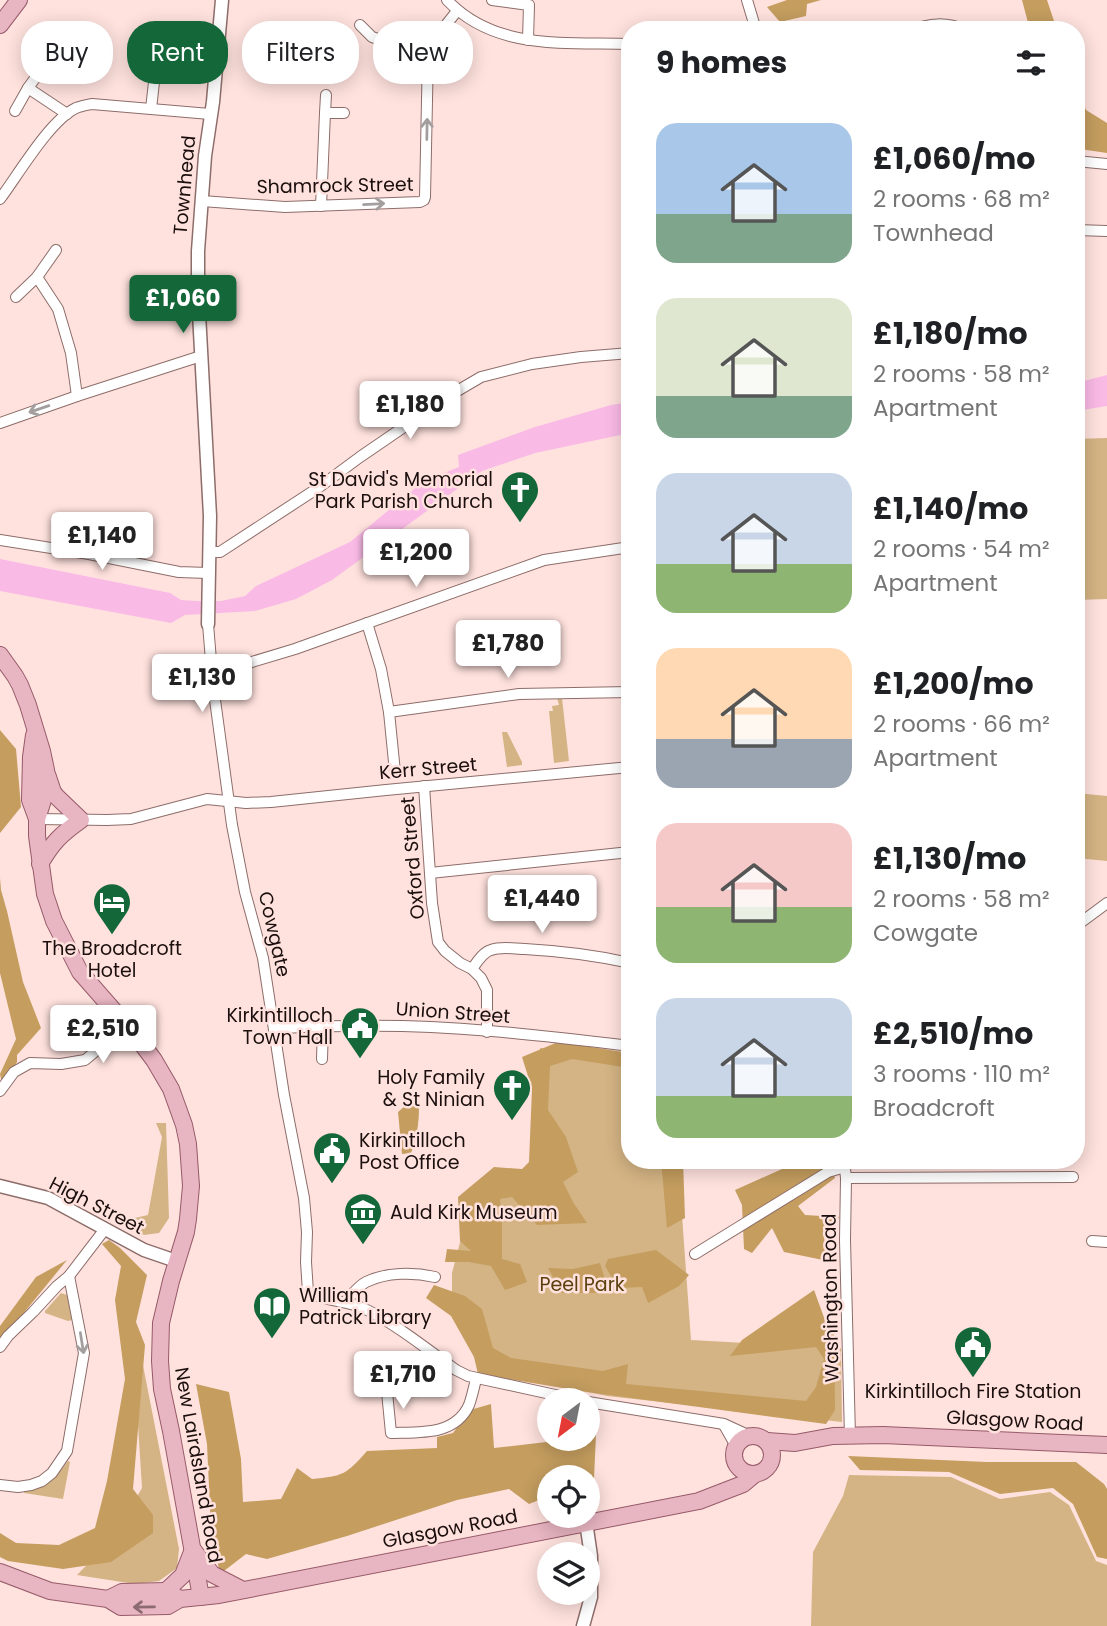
<!DOCTYPE html>
<meta charset="utf-8">
<style>
body{margin:0;font-family:Poppins,sans-serif;background:#f2f2f2;color:#202124;height:100vh;display:flex;flex-direction:column;font-size:26px;white-space:nowrap}
*{box-sizing:border-box;margin:0}
p{font-size:23px;color:#757577}
.icon{flex:none;width:38px;height:38px;fill:none;stroke:currentColor;stroke-width:2;stroke-linecap:round;stroke-linejoin:round}
.map{position:relative;flex:1;overflow:hidden}
.drawer{position:absolute;left:621px;top:21px;width:464px;height:1148px;display:flex;flex-direction:column;background:#fff;border-radius:28px;box-shadow:0 4px 18px #0003}
.drawer>*{flex:none}
.hud{position:absolute;left:21px;top:21px;width:495px;height:63px;display:flex;gap:14px}
.needle{width:46px;rotate:212deg}
.tools{position:absolute;left:537px;top:1388px;display:grid;gap:14px}
.tools a{display:grid;place-items:center;width:63px;height:63px;border-radius:50%;background:#fff;box-shadow:0 4px 18px #0003;font-size:35px}
.price{position:absolute;translate:-50% -60px;padding:0 16px;border-radius:7px;background:#fff;color:#222;font-size:23px;line-height:46px;filter:drop-shadow(0 2px 4px #0008)}
.price::after{content:'';position:absolute;left:50%;top:42px;width:21px;height:16px;margin-left:-10px;background:inherit;clip-path:polygon(0 0,100% 0,50% 100%)}
.price.active{background:#136738;color:#fff}
ul{padding:0;list-style:none}
li{display:flex;align-items:center;gap:21px;height:175px;padding:0 35px}
li span{display:grid;place-items:center;flex:none;width:196px;height:140px;border-radius:21px;color:#555}
li>.icon{margin-inline-start:auto}
span .icon{width:84px;height:84px;fill:#fffc;stroke-width:1}
li b{font-size:30px}
h2{display:flex;justify-content:space-between;align-items:center;height:84px;padding:0 35px;font-size:30px}
.tag{padding:0 24px;border-radius:28px;background:#fff;box-shadow:0 4px 18px #0003;font-size:24px;line-height:63px}
.tag.active{background:#136738;color:#fff}
.map>svg:first-child{display:block}
</style>
<div class="map">
<svg width="1107" height="1626" viewBox="0 0 1107 1626">
<rect width="100%" height="100%" fill="#ffe2de"/>
<!-- green -->
<g fill="#d4b484">
<polygon points="1107,438 1107,599 1076,600 1076,439"/>
<polygon points="557,698 562,698 569,761 554,763 549,711 553,711 552,706 559,705"/>
<polygon points="502,732 507,732 522,762 522,765 507,767"/>
<polygon points="1076,793 1107,796 1107,861 1076,858"/>
<polygon points="540,1048 630,1055 630,1160 678,1160 691,1340 841,1348 842,1422 607,1396 481,1370 452,1297 452,1273 463,1231 469,1191 535,1190"/>
<polygon points="156,1123 166,1123 169,1218 159,1233 144,1235 131,1228 135,1218 148,1215 162,1137"/>
<polygon points="61,1293 67,1295 72,1320 68,1321 45,1313 45,1311"/>
<polygon points="140,1350 179,1549 177,1568 159,1581 135,1584 77,1575 112,1539 142,1488 137,1409"/>
<path d="M68,1461l2,1 -7,37 -39,-6v-2c19,-3 33,-14 44,-30z"/>
<polygon points="849,1475 951,1477 1000,1499 1050,1492 1069,1505 1096,1561 1107,1565 1107,1626 811,1626 813,1552 843,1496"/>
</g>
<!-- forest -->
<g fill="#c49d5f">
<polygon points="787,0 821,0 807,4 806,16 780,22 767,7"/>
<polygon points="1022,0 1047,0 1057,30 1030,30"/>
<polygon points="1076,82 1086,110 1107,123 1107,153 1080,149 1076,135"/>
<polygon points="0,730 16,749 21,807 0,833"/>
<polygon points="0,878 1,890 7,911 23,982 41,1028 17,1055 17,1062 2,1084 0,1074 16,1039 0,973"/>
<polygon points="558,1042 630,1053 630,1068 572,1059 550,1066 548,1110 566,1137 578,1172 563,1182 573,1202 587,1223 537,1225 512,1197 500,1199 502,1217 502,1259 520,1264 527,1282 505,1290 491,1266 469,1262 445,1262 447,1249 471,1251 460,1241 458,1197 494,1167 522,1169 529,1162 532,1089 522,1057"/>
<path d="M406,1105l13,2c0,15 -2,32 -8,46l-9,1 -4,-42z"/>
<polygon points="661,1160 683,1160 685,1218 667,1228"/>
<polygon points="811,1160 831,1160 835,1178 798,1206 805,1215 839,1217 824,1237 828,1261 784,1252 772,1228 752,1253 744,1249 742,1205 735,1190 782,1169 810,1165"/>
<polygon points="109,1240 120,1248 147,1275 136,1322 145,1345 133,1489 153,1515 153,1533 111,1562 63,1569 8,1561 0,1557 0,1533 16,1543 59,1545 95,1528 107,1481 125,1379 115,1300 121,1266 102,1244"/>
<polygon points="656,1250 689,1275 679,1286 648,1303 642,1287 618,1288 605,1266 608,1259"/>
<polygon points="67,1260 0,1342 0,1326 36,1277"/>
<polygon points="600,1263 609,1293 562,1293 548,1268 573,1269"/>
<polygon points="434,1285 465,1296 482,1309 493,1348 511,1358 603,1371 628,1364 626,1384 806,1401 816,1387 824,1359 816,1347 730,1356 742,1340 814,1290 826,1323 834,1330 835,1410 826,1424 587,1392 478,1374 474,1357 451,1316 426,1298"/>
<path d="M196,1384l33,8 12,67 2,43 38,-3 16,-31 15,11c31,-3 34,-4 55,-28l70,-3v-11l16,-4 17,-23 21,-6 3,44 78,-9 16,-1v-2l8,-1 -2,43 -6,2v-3h-38l-1,19 -20,8 -20,-15 -52,11 -110,36 -80,23 -21,-5 -26,20 -9,-44 -4,-86z"/>
<polygon points="848,1456 987,1462 1076,1462 1104,1484 1107,1489 1107,1559 1097,1557 1073,1504 1053,1488 1000,1494 949,1472 860,1470"/>
</g>
<!-- water -->
<g fill="#fabae6">
<polygon points="1107,375 1107,406 1076,411 1076,383"/>
<polygon points="630,402 630,433 535,453 482,471 332,580 296,599 255,611 185,615 171,623 0,591 0,559 170,593 181,600 197,601 221,601 245,596 256,586 350,542 424,481 459,467 458,455 535,427 611,405"/>
</g>
<g fill="none" stroke-linecap="round" stroke-linejoin="round">
<defs>
<g id="minor">
<path d="M447,0c48,51 119,42 183,44"/>
<polyline points="492,0 529,5 528,40"/>
<polyline points="747,0 756,30"/>
<polyline points="360,25 372,37 384,41 430,45"/>
<path d="M910,30c19,-6 36,-9 54,0"/>
<polyline points="28,88 67,114"/>
<polyline points="151,109 159,37"/>
<polyline points="15,111 28,88 54,52 70,41"/>
<polyline points="325,113 326,95"/>
<polyline points="1076,161 1107,164"/>
<path d="M0,199c18,-24 50,-79 76,-91 5,-2 11,-3 16,-4l118,10"/>
<polyline points="202,201 285,207 420,202 424,200 425,197 428,52 430,45 457,11"/>
<polyline points="321,206 325,113 344,113"/>
<polyline points="1076,230 1107,231"/>
<polyline points="37,277 58,309 71,353 77,396"/>
<polyline points="16,297 37,277 56,250"/>
<polyline points="0,423 77,396 201,356"/>
<polyline points="0,540 89,554 179,572 208,573"/>
<polyline points="210,552 220,552 318,488 360,457 452,394 481,377 532,364 581,357 630,353"/>
<polyline points="367,623 381,669 389,712 395,772"/>
<path d="M208,624l5,61 19,140 13,67 18,66 21,137 20,103 3,34 -1,30 2,30c18,10 39,8 57,17 31,15 63,41 91,61l12,6 110,24"/>
<polyline points="212,674 295,649 544,560 630,547"/>
<polyline points="389,712 519,694 630,692"/>
<polyline points="424,786 432,903 438,942 445,951 460,963 472,969 481,978 487,990 487,1032"/>
<polyline points="37,819 107,820 131,819 207,799 246,803 271,802 386,790 630,767"/>
<polyline points="430,873 630,852"/>
<polyline points="1076,926 1107,903"/>
<path d="M472,969c5,-7 11,-17 19,-19 11,-4 24,-1 34,-1 35,2 70,6 105,14"/>
<path d="M274,1029c26,-3 53,-3 80,-3 92,-2 184,9 276,20"/>
<polyline points="322,1059 323,1026"/>
<polyline points="0,1091 14,1072 30,1063 61,1064 85,1060 127,1025"/>
<polyline points="844,1160 846,1178 845,1240 850,1436"/>
<polyline points="846,1178 1073,1177"/>
<polyline points="1092,1241 1107,1242"/>
<polyline points="695,1254 828,1172 845,1167"/>
<path d="M345,1302c6,-6 13,-16 21,-20 21,-10 47,-10 69,-5"/>
<polyline points="0,1347 8,1336 33,1312 57,1286 69,1276 105,1229"/>
<path d="M387,1392l4,41c28,-1 64,3 78,-28 3,-8 5,-18 7,-26"/>
<polyline points="588,1402 724,1424 750,1436"/>
<polyline points="724,1425 736,1446"/>
<polyline points="0,1485 18,1487 31,1485 42,1481 52,1473 67,1451 84,1353 69,1276"/>
</g>
<g id="tertiary">
<polyline points="208,624 210,516 198,295 198,251 205,156 213,102 222,0"/>
<polyline points="0,1186 48,1198 144,1250 176,1261"/>
<polyline points="583,1626 591,1597 591,1556 586,1522"/>
</g>
<g id="primary">
<polyline points="0,25 19,0"/>
<polyline points="0,655 15,676 20,685 28,705 42,751 46,770 43,800 37,819 37,836 45,894 54,921 80,972 136,1036 154,1060 171,1089 184,1125 188,1144 191,1186 188,1219 186,1232 171,1281 161,1323 160,1361 162,1389 171,1431 201,1597"/>
<polyline points="34,735 31,757 30,800 37,819"/>
<path d="M40,864c13,-22 20,-29 41,-44l-25,-24 -3,-4 -6,-18"/>
<circle cx="753" cy="1455" r="19"/>
<polyline points="767,1441 795,1443 833,1436 883,1435 1107,1445"/>
<polyline points="194,1551 212,1574 243,1590"/>
<polyline points="0,1572 50,1591 108,1599 121,1607 168,1606 180,1599 219,1595 699,1501 743,1484 755,1474"/>
<polyline points="166,1591 183,1575 192,1552"/>
<polyline points="108,1599 122,1592 166,1591 180,1599"/>
</g>
</defs>
<!-- minor casing -->
<use href="#minor" stroke="#8d6d69" stroke-width="12"/>
<!-- tertiary casing -->
<use href="#tertiary" stroke="#8d6d69" stroke-width="15"/>
<!-- primary casing -->
<use href="#primary" stroke="#965a68" stroke-width="18"/>
<!-- minor -->
<use href="#minor" stroke="#fff" stroke-width="10"/>
<!-- tertiary -->
<use href="#tertiary" stroke="#fff" stroke-width="12"/>
<!-- primary -->
<use href="#primary" stroke="#e8b5c2" stroke-width="16"/>
</g>
<!-- one-way arrows -->
<defs><path id="oneway-shaft" d="M-6 0H5M1.5-3L5.5 0L1.5 3" fill="none" stroke-width="1.6" stroke-linecap="round" stroke-linejoin="round" transform="scale(1.75)"/></defs>
<g stroke="#a49f9f">
<use href="#oneway-shaft" transform="translate(427 129) rotate(-89)"/>
<use href="#oneway-shaft" transform="translate(374 204) rotate(-3)"/>
<use href="#oneway-shaft" transform="translate(39 409) rotate(161)"/>
<use href="#oneway-shaft" transform="translate(82 1343) rotate(81)"/>
</g>
<use stroke="#8c6a71" href="#oneway-shaft" transform="translate(144 1607) rotate(179)"/>
<!-- icons -->
<defs>
<symbol id="church-pin" viewBox="-11 -11 22 30"><path d="M0 17L-7.5 6A9.5 9.5 0 1 1 7.5 6Z" fill="#136738" stroke="#ffe2de"/><path d="M-1.2-6h2.4v3.5h3.3v2.4h-3.3V6h-2.4V-.1h-3.3v-2.4h3.3Z" fill="#fff"/></symbol>
<symbol id="hotel-pin" viewBox="-11 -11 22 30"><path d="M0 17L-7.5 6A9.5 9.5 0 1 1 7.5 6Z" fill="#136738" stroke="#ffe2de"/><path d="M-6-4.5h1.5V1H6V5H4.5V3h-9V5H-6ZM-4 0a1.8 1.8 0 1 1 3.6 0ZM.5 0V-2.5h3Q6-2.5 6 0Z" fill="#fff"/></symbol>
<symbol id="civic-pin" viewBox="-11 -11 22 30"><path d="M0 17L-7.5 6A9.5 9.5 0 1 1 7.5 6Z" fill="#136738" stroke="#ffe2de"/><path d="M-.6-6.5H3V-4.5H.6V-3L4-1V1h2V6H-6V1h2V-1L-.6-3ZM-1.2 2.5V6h2.4V2.5Z" fill="#fff"/></symbol>
<symbol id="museum-pin" viewBox="-11 -11 22 30"><path d="M0 17L-7.5 6A9.5 9.5 0 1 1 7.5 6Z" fill="#136738" stroke="#ffe2de"/><path d="M0-6L6-3V-2H-6V-3ZM-5-1h2V3h-2ZM-1-1h2V3h-2ZM3-1h2V3H3ZM-6 4H6V6H-6Z" fill="#fff"/></symbol>
<symbol id="library-pin" viewBox="-11 -11 22 30"><path d="M0 17L-7.5 6A9.5 9.5 0 1 1 7.5 6Z" fill="#136738" stroke="#ffe2de"/><path d="M-6-4Q-3-5.5-.7-3.5V5Q-3 3-6 4ZM6-4Q3-5.5 .7-3.5V5Q3 3 6 4Z" fill="#fff"/></symbol>
</defs>
<g fill-rule="evenodd">
<use href="#church-pin" x="498" y="468" width="44" height="60"/>
<use href="#hotel-pin" x="90" y="880" width="44" height="60"/>
<use href="#civic-pin" x="338" y="1004" width="44" height="60"/>
<use href="#church-pin" x="490" y="1066" width="44" height="60"/>
<use href="#civic-pin" x="310" y="1129" width="44" height="60"/>
<use href="#museum-pin" x="341" y="1190" width="44" height="60"/>
<use href="#library-pin" x="250" y="1284" width="44" height="60"/>
<use href="#civic-pin" x="951" y="1323" width="44" height="60"/>
</g>
<g text-anchor="middle" stroke-width="5" stroke-linejoin="round" paint-order="stroke">
<!-- street labels -->
<g font-size="19" fill="#1b0f0e" stroke="#ffe2de">
<text transform="translate(184 185) rotate(-85)" y="7">Townhead</text>
<text transform="translate(335 185) rotate(-1)" y="7">Shamrock Street</text>
<text transform="translate(428 768) rotate(-5)" y="7">Kerr Street</text>
<text transform="translate(412 858) rotate(-95)" y="7">Oxford Street</text>
<text transform="translate(275 934) rotate(77)" y="7">Cowgate</text>
<text transform="translate(453 1012) rotate(4)" y="7">Union Street</text>
<text transform="translate(97 1205) rotate(27)" y="7">High Street</text>
<text transform="translate(830 1298) rotate(-91)" y="7">Washington Road</text>
<text transform="translate(1015 1420) rotate(3)" y="7">Glasgow Road</text>
<text transform="translate(199 1465) rotate(80)" y="7">New Lairdsland Road</text>
<text transform="translate(450 1528) rotate(-11)" y="7">Glasgow Road</text>
</g>
<!-- poi labels -->
<g font-size="19" fill="#1b0f0e" stroke="#ffe2de" text-anchor="end">
<text x="493" y="486">St David's Memorial<tspan x="493" dy="22">Park Parish Church</tspan></text>
<text x="112" y="955" text-anchor="middle">The Broadcroft<tspan x="112" dy="22">Hotel</tspan></text>
<text x="333" y="1022">Kirkintilloch<tspan x="333" dy="22">Town Hall</tspan></text>
<text x="485" y="1084">Holy Family<tspan x="485" dy="22">&amp; St Ninian</tspan></text>
<text x="359" y="1147" text-anchor="start">Kirkintilloch<tspan x="359" dy="22">Post Office</tspan></text>
<text x="390" y="1219" text-anchor="start">Auld Kirk Museum</text>
<text x="299" y="1302" text-anchor="start">William<tspan x="299" dy="22">Patrick Library</tspan></text>
<text x="973" y="1398" text-anchor="middle">Kirkintilloch Fire Station</text>
</g>
<!-- park labels -->
<g font-size="19" fill="#5b400e" stroke="#ffe2de">
<text x="582" y="1291">Peel Park</text>
</g>
</g>
</svg>
<div class="tools">
<a><svg class="needle" viewBox="-14 -14 28 28"><path d="M0-13l5 13h-10z" fill="#e53935"/><path d="M0 13l5-13h-10z" fill="#757577"/></svg></a>
<a><svg class="icon" aria-label="locate" viewBox="0 0 24 24"><circle cx="12" cy="12" r="6"/><path d="M12 2v4M12 18v4M2 12h4M18 12h4"/></svg></a>
<a><svg class="icon" aria-label="layers" viewBox="0 0 24 24"><path d="M12 4l9 5-9 5-9-5zM3 14l9 5 9-5"/></svg></a>
</div>
<b class="price active" style="left:183px;top:335px">£1,060</b>
<b class="price" style="left:410px;top:441px">£1,180</b>
<b class="price" style="left:102px;top:572px">£1,140</b>
<b class="price" style="left:416px;top:589px">£1,200</b>
<b class="price" style="left:508px;top:680px">£1,780</b>
<b class="price" style="left:202px;top:714px">£1,130</b>
<b class="price" style="left:542px;top:935px">£1,440</b>
<b class="price" style="left:103px;top:1065px">£2,510</b>
<b class="price" style="left:403px;top:1411px">£1,710</b>
<div class="hud">
<a class="tag">Buy</a>
<a class="tag active">Rent</a>
<a class="tag">Filters</a>
<a class="tag">New</a>
</div>
<section class="drawer">
<h2>9 homes<svg class="icon" aria-label="filters" viewBox="0 0 24 24"><path d="M4 7h16M4 17h16"/><circle cx="9" cy="7" r="2"/><circle cx="15" cy="17" r="2"/></svg></h2>
<ul>
<li><span style="background:linear-gradient(#a9c7e8 65%,#7fa58c 0)"><svg class="icon" aria-label="home" viewBox="0 0 24 24"><path d="M3 11l9-7 9 7M6 9v11h12V9"/></svg></span><div><b>£1,060/mo</b><p>2 rooms · 68 m²</p><p>Townhead</p></div></li>
<li><span style="background:linear-gradient(#dfe7d0 70%,#7fa58c 0)"><svg class="icon" aria-label="home" viewBox="0 0 24 24"><path d="M3 11l9-7 9 7M6 9v11h12V9"/></svg></span><div><b>£1,180/mo</b><p>2 rooms · 58 m²</p><p>Apartment</p></div></li>
<li><span style="background:linear-gradient(#c9d6e8 65%,#8fb573 0)"><svg class="icon" aria-label="home" viewBox="0 0 24 24"><path d="M3 11l9-7 9 7M6 9v11h12V9"/></svg></span><div><b>£1,140/mo</b><p>2 rooms · 54 m²</p><p>Apartment</p></div></li>
<li><span style="background:linear-gradient(#ffd9b3 65%,#9aa5b1 0)"><svg class="icon" aria-label="home" viewBox="0 0 24 24"><path d="M3 11l9-7 9 7M6 9v11h12V9"/></svg></span><div><b>£1,200/mo</b><p>2 rooms · 66 m²</p><p>Apartment</p></div></li>
<li><span style="background:linear-gradient(#f6c9c9 60%,#8fb573 0)"><svg class="icon" aria-label="home" viewBox="0 0 24 24"><path d="M3 11l9-7 9 7M6 9v11h12V9"/></svg></span><div><b>£1,130/mo</b><p>2 rooms · 58 m²</p><p>Cowgate</p></div></li>
<li><span style="background:linear-gradient(#c9d6e8 70%,#8fb573 0)"><svg class="icon" aria-label="home" viewBox="0 0 24 24"><path d="M3 11l9-7 9 7M6 9v11h12V9"/></svg></span><div><b>£2,510/mo</b><p>3 rooms · 110 m²</p><p>Broadcroft</p></div></li>
</ul>
</section>
</div>
